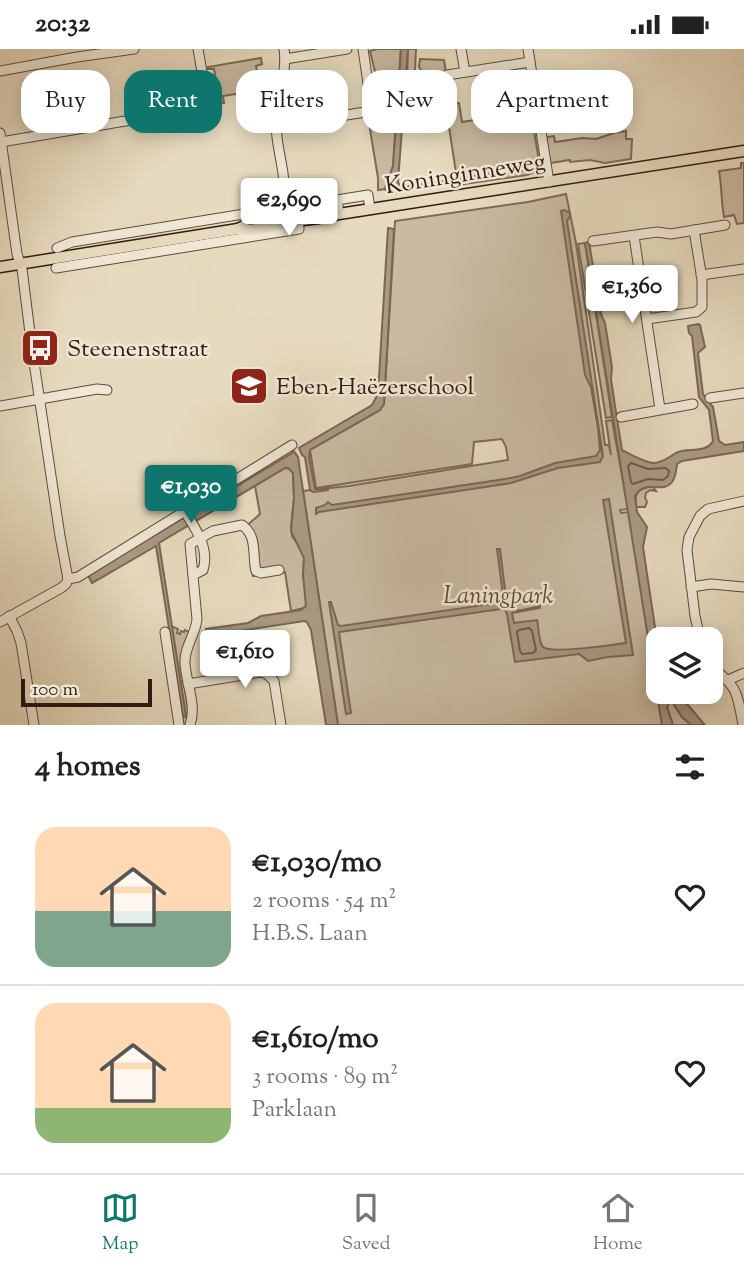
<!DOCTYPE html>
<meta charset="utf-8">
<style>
body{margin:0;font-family:"Sorts Mill Goudy",serif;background:#f6f6f6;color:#222;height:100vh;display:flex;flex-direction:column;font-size:26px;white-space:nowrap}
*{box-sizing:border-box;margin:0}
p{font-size:23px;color:#767676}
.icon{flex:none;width:38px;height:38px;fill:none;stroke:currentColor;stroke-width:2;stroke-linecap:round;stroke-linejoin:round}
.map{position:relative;height:676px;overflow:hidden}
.sheet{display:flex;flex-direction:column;background:#fff;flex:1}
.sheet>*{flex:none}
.hud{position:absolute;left:21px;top:21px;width:704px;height:63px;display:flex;gap:14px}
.fabs{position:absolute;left:646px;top:578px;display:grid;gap:14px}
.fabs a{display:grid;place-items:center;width:77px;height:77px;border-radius:14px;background:#fff;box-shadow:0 4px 18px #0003;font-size:35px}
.scale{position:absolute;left:21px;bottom:18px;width:131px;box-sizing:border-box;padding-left:7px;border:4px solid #341a10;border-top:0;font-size:19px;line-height:24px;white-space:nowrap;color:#341a10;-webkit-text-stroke:5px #efe8d5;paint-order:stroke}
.price{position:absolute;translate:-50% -60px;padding:0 16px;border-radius:7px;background:#fff;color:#222;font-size:23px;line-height:46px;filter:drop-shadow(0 2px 4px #0008)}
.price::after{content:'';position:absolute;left:50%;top:42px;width:21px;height:16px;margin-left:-10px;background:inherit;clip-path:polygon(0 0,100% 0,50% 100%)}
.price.selected{background:#0f766e;color:#fff}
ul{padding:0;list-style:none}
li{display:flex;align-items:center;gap:21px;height:175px;padding:0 35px}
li+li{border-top:2px solid #e0e0e0}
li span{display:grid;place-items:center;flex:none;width:196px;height:140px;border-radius:21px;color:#555}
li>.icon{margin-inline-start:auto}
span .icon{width:84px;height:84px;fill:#fffc;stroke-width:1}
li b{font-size:30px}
h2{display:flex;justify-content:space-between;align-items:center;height:84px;padding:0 35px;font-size:30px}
.pill{padding:0 24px;border-radius:21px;background:#fff;box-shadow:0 4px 18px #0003;font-size:24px;line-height:63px}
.pill.selected{background:#0f766e;color:#fff}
.status{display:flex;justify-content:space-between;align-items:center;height:49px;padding:0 35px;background:#fff;direction:ltr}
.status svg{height:19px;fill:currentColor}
.tabs{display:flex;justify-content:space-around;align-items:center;height:98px;border-top:2px solid #e0e0e0;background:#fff;font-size:19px;color:#767676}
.tabs a{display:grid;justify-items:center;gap:4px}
.tabs .selected{color:#0f766e}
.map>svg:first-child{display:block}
</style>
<div class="status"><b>20:32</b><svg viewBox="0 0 49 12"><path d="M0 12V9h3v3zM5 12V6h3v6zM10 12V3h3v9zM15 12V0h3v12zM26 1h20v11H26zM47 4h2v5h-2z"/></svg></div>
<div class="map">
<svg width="744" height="676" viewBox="0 0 744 676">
<rect width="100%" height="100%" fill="#e7dbbf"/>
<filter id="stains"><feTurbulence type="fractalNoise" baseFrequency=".00286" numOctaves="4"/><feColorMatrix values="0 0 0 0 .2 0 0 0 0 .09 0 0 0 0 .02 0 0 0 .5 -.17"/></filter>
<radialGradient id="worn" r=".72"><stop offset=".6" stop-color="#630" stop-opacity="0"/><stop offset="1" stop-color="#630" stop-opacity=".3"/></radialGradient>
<!-- green -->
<g fill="#c9baa1" stroke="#7e6a58" stroke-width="2">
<polygon points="377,0 401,0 393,117 385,140 378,141 378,129 368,68 376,62 375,52 382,52 370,2"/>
<polygon points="408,0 416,0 415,21 420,26 428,27 427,28 407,27"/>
<polygon points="261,9 262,15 256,17 260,41 223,47 224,54 214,56 213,49 219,48 214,20 208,20 208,18"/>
<polygon points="420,10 444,11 446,24 422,22 419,18"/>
<polygon points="447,30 451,55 459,54 462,73 531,62 540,119 535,123 527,126 458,136 457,132 528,120 457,130 442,33"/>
<polygon points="626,82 626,90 632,90 631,110 605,114 590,111 570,113 570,111 550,114 546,88 554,87 555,93 582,89 596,90 614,84"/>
<path d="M741,114h3v60l-7,1 -3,-9 -10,2c-3,-16 -2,-30 -5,-46l22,-3z"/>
<polygon points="566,145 576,194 605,396 609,396 611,406 606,372 612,371 628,460 620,461 621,464 629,463 662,676 338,676 303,442 349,437 508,411 506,398 502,390 474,393 472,415 316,439 310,401 380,361 384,355 395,172 528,153"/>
<polygon points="585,194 612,368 606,369 578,195"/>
<polygon points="285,419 291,420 293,424 294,449 291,477 292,487 300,499 304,509 303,526 307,554 304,559 291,562 285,523 253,527 249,486 243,480 260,465 255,437"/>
<path d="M652,437l4,5 -6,-1 -4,3 -1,4 2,5 -2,5h-9c-2,-15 2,-18 16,-21z"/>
<polygon points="171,577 178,580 177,584 180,585 181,582 184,583 185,581 190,584 181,615 189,666 186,676 182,676 181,669 186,667"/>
<polygon points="669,654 673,654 682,668 691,676 673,676 667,658"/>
</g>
<!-- water -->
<g fill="#aa9984" stroke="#7b6656" stroke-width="2">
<polygon points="401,0 408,0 398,133 400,137 404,138 528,119 528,121 398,141 395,144 389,145 386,142 385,139 393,117"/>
<polygon points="564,161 570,164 570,167 567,172 603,407 600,413 558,419 511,434 319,463 316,465 316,459 325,456 328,453 332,456 505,430 520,427 555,414 596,407 600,401 598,379 591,338 585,326 561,162"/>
<polygon points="388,179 394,180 384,355 380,361 310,401 309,408 315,440 328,440 328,441 313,443 310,441 305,408 302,406 299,399 372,356 378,345"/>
<path d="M589,193l12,72 4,9 7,44 -1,12 4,27 7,44c9,5 21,12 31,13 11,0 16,-7 25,-11 11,-4 29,1 35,-11l-4,-31 -10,-13 -7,-61 -3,-3 -1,-7 10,-2 2,1 5,22 -7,6 5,41 10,13 6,34 6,4 19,-3v9l-62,10 -5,3c-1,6 -1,13 -5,18 -10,13 -26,-4 -37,14l2,16 10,15 -4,20 15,100v44h18l29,34h-14l-9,-8 -9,-14h-4l-2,4 6,18h-11l-77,-482z"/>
<polygon points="293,401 298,408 338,676 326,676 311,581 307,573 304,572 207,587 204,585 206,580 248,574 261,567 301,561 306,557 303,526 304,509 291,482 294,449 293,424 288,419 285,419 159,494 186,667 183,668 156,497 92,534 88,526 292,404"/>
<path d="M609,450l24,156 -25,2 -20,4 -9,-7 -64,8 -8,-48 -2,-4 -4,-1 -162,23 12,81 -5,1 -17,-112h2l7,23 3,1 163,-24 -7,-53h3l7,56c8,10 22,3 33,1v2l-28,5 2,10 23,-3c2,7 1,21 6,27 7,7 70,-2 83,-4l-23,-143z"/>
</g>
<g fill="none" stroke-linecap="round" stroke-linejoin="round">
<!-- shore -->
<g stroke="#6f5a4a" stroke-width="2">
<polygon points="631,414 648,420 666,419 669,422 668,427 663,431 648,430 633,435 631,433 628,417"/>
<polygon points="529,579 532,582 536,601 533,604 522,605 520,602 517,583 519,581"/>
</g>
<defs>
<g id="minor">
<path d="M284,0c4,24 -9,50 -8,75 0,20 7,40 8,59 0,12 -2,21 0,33l6,5 4,-7 -5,-20 -5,-10"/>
<polyline points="461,0 465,23"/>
<polyline points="528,0 549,133"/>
<polyline points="285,10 347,0"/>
<polyline points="0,22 77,8 134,0"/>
<polyline points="447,26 530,13"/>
<polyline points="276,77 372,62 363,0"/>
<polyline points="0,84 17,205 22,220 32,300 60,487 68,530"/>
<polyline points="1,93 208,58 198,0"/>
<polyline points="339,165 337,151 368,146 370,160"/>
<polyline points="634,187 660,360"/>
<polyline points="593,192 657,183 671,185 725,176"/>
<polyline points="57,199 72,193 262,162 265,171"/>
<polyline points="56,219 299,180 298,165"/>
<polyline points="701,226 744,220"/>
<polyline points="647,270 696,263 702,258 702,230 694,181"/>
<polyline points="710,349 744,344"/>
<polyline points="0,357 97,340 107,341"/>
<polyline points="621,368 693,355"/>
<path d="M184,461c11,18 26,38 19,60l-10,5"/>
<polyline points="68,530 78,528 292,396"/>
<polyline points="691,538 711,535 744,538"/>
<polyline points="9,567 17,582 21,594 34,676"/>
<polyline points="0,573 61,539 66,535 68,530"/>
<polyline points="165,583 179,676"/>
<polyline points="700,590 695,567 687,501 689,488 700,467 708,460 744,452"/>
<path d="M710,616c28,23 27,26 33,60"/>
<polyline points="728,631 744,624"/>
<polyline points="188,635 261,623 267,625 274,632 281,676"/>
<path d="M190,676c7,-20 -4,-42 -5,-62 -1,-16 11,-29 12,-44l-7,-75 23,-13 29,-6c16,11 10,31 14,46l5,2 18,-3"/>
</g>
<g id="major">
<path d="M238,180c16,3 34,-4 50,-7 18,-3 34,-3 51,-8l405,-63"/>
<polyline points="0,218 238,180 244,177"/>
</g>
</defs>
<!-- minor casing -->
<use href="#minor" stroke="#614a3c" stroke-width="11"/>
<!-- major casing -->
<use href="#major" stroke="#341a10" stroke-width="13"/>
<!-- minor -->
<use href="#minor" stroke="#efe8d5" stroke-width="9"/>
<!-- major -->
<use href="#major" stroke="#e7dbbf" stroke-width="10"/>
</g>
<!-- icons -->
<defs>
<symbol id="bus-square" viewBox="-11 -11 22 22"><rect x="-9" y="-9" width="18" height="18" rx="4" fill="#8f2418" stroke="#efe8d5"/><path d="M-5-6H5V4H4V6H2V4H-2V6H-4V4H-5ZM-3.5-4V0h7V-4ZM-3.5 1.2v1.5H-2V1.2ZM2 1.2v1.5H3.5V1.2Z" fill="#fff"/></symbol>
<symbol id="school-square" viewBox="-11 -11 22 22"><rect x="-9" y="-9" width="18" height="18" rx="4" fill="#8f2418" stroke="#efe8d5"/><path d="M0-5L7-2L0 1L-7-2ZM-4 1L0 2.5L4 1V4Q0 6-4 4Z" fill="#fff"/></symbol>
</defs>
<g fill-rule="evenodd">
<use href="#bus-square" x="18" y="277" width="44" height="44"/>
<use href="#school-square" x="227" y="315" width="44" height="44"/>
</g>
<g text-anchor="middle" stroke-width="5" stroke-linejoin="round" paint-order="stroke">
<!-- street labels -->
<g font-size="24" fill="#341a10" stroke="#efe8d5">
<text transform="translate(465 124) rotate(-9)" y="8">Koninginneweg</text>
</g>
<!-- poi labels -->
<g font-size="24" fill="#341a10" stroke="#efe8d5" text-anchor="start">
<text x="67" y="307">Steenenstraat</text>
<text x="276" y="345">Eben-Haëzerschool</text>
</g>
<!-- park labels -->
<g font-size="24" font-style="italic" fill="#614a3c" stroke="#efe8d5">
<text x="498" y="554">Laningpark</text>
</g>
</g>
<rect width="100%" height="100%" filter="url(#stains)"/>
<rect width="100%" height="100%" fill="url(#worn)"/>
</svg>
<div class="fabs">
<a><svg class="icon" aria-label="layers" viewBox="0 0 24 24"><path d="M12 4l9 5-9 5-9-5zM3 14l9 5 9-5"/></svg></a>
</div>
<div class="scale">100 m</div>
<b class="price" style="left:289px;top:189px">€2,690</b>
<b class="price" style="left:632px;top:276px">€1,360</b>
<b class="price selected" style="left:191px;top:476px">€1,030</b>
<b class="price" style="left:245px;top:641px">€1,610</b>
<div class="hud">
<a class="pill">Buy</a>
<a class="pill selected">Rent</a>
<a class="pill">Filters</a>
<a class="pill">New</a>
<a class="pill">Apartment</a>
</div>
</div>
<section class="sheet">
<h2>4 homes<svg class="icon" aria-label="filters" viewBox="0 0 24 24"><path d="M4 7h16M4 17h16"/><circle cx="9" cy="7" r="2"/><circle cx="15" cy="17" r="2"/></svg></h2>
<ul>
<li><span style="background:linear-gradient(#ffd9b3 60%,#7fa58c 0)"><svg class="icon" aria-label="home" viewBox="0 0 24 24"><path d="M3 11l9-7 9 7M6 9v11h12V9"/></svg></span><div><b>€1,030/mo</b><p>2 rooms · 54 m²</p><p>H.B.S. Laan</p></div><svg class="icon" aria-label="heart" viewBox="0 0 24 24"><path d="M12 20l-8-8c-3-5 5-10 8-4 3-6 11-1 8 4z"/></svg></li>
<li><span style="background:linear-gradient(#ffd9b3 75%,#8fb573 0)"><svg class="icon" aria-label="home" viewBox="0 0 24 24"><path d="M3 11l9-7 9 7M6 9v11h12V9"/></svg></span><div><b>€1,610/mo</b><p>3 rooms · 89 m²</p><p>Parklaan</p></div><svg class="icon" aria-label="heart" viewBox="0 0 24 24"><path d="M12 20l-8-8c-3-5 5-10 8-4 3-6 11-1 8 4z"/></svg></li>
</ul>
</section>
<nav class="tabs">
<a class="selected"><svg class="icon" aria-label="map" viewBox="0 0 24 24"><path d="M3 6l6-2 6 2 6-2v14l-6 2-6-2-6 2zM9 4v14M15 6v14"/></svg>Map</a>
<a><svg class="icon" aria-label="saved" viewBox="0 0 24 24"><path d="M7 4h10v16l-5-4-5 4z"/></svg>Saved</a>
<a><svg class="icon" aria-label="home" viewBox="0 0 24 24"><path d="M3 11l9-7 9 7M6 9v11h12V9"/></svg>Home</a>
</nav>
